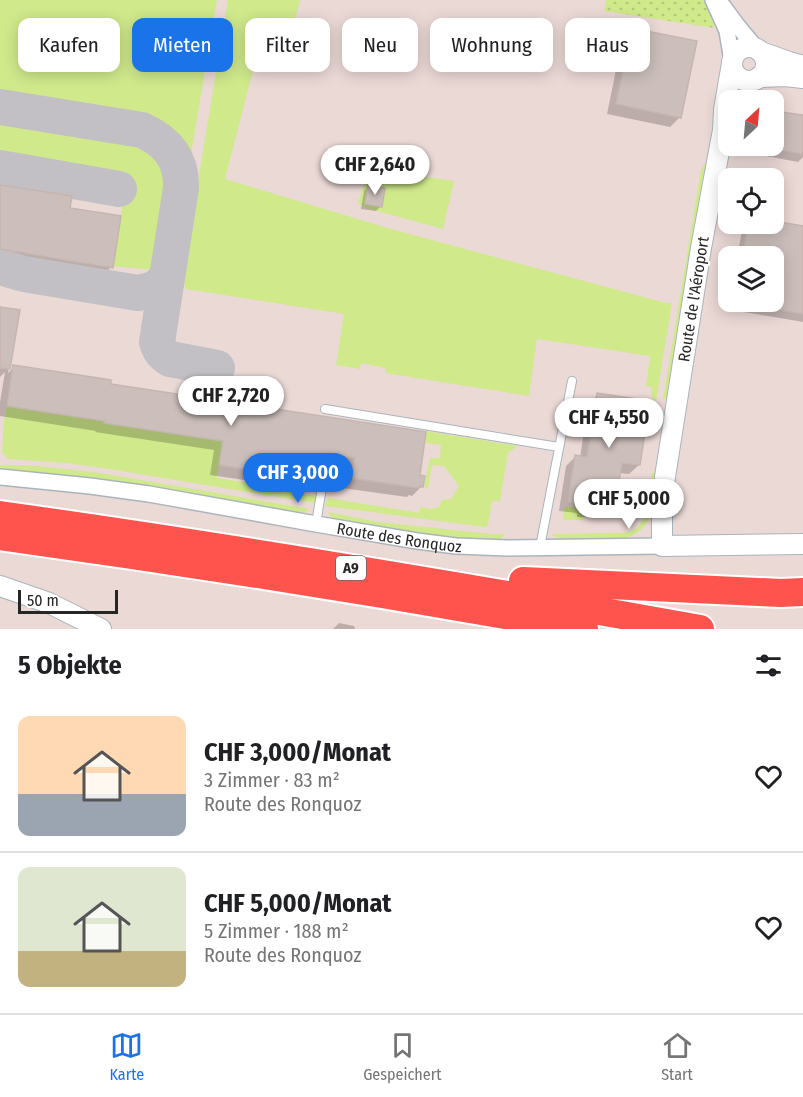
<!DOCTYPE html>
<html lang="de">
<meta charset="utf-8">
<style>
body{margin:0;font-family:"Fira Sans Condensed",sans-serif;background:#f2f2f2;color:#202124;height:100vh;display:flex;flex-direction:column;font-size:22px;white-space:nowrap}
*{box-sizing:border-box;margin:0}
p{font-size:20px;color:#757577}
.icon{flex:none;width:33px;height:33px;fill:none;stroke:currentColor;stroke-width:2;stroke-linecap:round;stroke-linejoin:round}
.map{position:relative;height:629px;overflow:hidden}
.sheet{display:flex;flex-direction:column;background:#fff;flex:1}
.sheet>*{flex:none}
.banner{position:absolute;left:18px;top:18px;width:768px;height:54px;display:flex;gap:12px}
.needle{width:39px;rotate:26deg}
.controls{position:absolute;left:718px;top:90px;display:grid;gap:12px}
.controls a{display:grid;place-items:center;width:66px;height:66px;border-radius:12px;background:#fff;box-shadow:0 3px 15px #0003;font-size:30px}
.scale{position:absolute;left:18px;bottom:15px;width:100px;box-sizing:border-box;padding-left:6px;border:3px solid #262626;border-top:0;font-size:16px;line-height:21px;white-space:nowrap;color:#262626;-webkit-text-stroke:4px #fff;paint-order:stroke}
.price{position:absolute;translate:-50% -51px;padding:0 14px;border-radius:21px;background:#fff;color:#222;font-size:20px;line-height:39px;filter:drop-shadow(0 2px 3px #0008)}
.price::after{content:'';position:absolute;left:50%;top:36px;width:18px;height:14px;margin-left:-9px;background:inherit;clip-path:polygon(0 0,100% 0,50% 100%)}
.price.on{background:#1a73e8;color:#fff}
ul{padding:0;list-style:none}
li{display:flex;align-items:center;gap:18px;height:150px;padding:0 18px}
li+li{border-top:2px solid #e0e0e0}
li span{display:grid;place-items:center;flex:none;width:168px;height:120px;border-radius:12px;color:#555}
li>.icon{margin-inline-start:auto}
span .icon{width:72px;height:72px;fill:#fffc;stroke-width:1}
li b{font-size:26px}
h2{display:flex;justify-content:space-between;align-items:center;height:72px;padding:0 18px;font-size:26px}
.tag{padding:0 21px;border-radius:12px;background:#fff;box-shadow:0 3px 15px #0003;font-size:21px;line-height:54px}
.tag.on{background:#1a73e8;color:#fff}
.tabs{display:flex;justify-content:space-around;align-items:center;height:84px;border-top:2px solid #e0e0e0;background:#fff;font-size:16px;color:#757577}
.tabs a{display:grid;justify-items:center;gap:3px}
.tabs .on{color:#1a73e8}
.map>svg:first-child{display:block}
</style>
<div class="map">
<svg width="803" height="629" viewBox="0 0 803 629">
<defs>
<pattern id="garden-dots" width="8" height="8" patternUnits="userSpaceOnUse" patternTransform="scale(1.5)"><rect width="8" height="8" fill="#d0e98b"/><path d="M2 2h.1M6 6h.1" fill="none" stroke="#b2c878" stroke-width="1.8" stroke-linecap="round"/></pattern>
</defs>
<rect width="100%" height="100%" fill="#ebd9d6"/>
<!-- grass -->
<g fill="#d0e98b">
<path d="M0,0h217l-26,154c-8,-15 -18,-26 -33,-32l-158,-25z"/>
<polygon points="228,0 300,0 294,23 308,41 264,28 225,179 391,229 666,303 672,303 656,401 652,400 653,396 651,395 652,387 646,386 650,356 537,339 529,396 385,373 385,368 361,363 360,369 336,365 344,314 186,289 183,282 198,181"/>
<polygon points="0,116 131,138 141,144 154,153 161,162 166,181 152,270 113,266 126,181 0,159"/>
<polygon points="709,157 670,394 667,398 663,400 701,170"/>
<polygon points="369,169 454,181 443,229 366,208 358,203"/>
<polygon points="7,406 105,421 105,423 223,441 217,478 302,491 303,494 315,496 316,500 314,503 103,468 66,463 8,459 2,452 4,422"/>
<polygon points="426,431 518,446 508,453 500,501 492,501 488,525 485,527 325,506 328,498 420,513 420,507 431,509 439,507 442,500 451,499 459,486 444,466 432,465 428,488 424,487 430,458 440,458 441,445 425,443"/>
<polygon points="0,465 38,466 100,473 310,509 304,513 298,513 202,495 100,479 0,470"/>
<path d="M654,472h2l1,4c-4,25 -2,52 -30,62l-68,1 -8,-5 68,-1c6,0 13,-1 18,-5 12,-10 12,-40 15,-55z"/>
<polygon points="565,506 584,509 583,520 563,520"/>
<path d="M328,512l50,10 113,12h15l-6,5 -4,1c-55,-2 -107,-11 -160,-21l-5,-2z"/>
</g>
<!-- garden -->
<polygon fill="url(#garden-dots)" points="606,0 704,0 713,19 714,28 604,11"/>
<!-- shadow -->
<g fill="#0003">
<polygon points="617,26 680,117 670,127 607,114 617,65 602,62 607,36"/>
<polygon points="774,112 803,117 803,157 798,162 744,152 745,146 774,146"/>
<polygon points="0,186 68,209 111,267 102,277 0,260"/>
<polygon points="369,186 384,189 380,207 376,211 361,209 364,191"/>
<polygon points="774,223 803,228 803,322 726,309 729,292 729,302 774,302 774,256 737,256 743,226 745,224"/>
<polygon points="0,308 18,311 8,373 14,367 109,385 418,477 422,486 412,496 409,495 407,497 342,488 345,468 317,463 315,480 305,489 210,475 214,450 95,432 96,431 0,416 0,402 5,372 0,377"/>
<polygon points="598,395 639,465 629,474 619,473 611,500 601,510 596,513 585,517 577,517 577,513 559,511 566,466 575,457 580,458 588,404"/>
<polygon points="339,623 354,626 355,629 333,629"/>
</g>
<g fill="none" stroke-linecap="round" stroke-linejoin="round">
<!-- taxiway -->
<g stroke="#c2c0c4" stroke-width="36">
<path d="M0,107l142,23c26,12 40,29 39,58l-24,154c2,8 6,13 13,17l47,9"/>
<polyline points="0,168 119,189"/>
<path d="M0,267l24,7 114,19c15,-3 20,-4 29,-17"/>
</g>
</g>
<!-- building -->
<g fill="#ccbfbb" stroke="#c6b5b0" stroke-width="1.5">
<polygon points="616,25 697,41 681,118 616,104 626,55 611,52"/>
<polygon points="774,111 803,115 803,154 774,149"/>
<polygon points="0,185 72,196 70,208 121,216 113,268 0,249"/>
<polygon points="368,185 385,188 382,207 365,204"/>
<polygon points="774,221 803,226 803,314 774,309 774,253 744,247 748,224 774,224"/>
<polygon points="0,307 20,310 10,369 0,368"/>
<polygon points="13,365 111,380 111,384 426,432 420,475 425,476 423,487 419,486 418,488 351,478 354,458 320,453 316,480 219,465 223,441 104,423 105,421 7,406"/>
<polygon points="597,393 650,401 640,465 622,463 619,481 622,482 615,497 607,504 591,508 586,508 586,504 568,502 575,455 587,457"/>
</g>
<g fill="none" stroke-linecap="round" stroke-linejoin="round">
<defs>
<g id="service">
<polyline points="325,409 559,447"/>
<polyline points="316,524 322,487"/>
<polyline points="540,547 572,381"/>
</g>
<g id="minor">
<polyline points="713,0 727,31 732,61"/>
<polyline points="723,6 737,25 756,48"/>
<path id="s1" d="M0,477l90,9 59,8 167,30 101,17 39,5 52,2 154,-2"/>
</g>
<g id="tertiary">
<circle cx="749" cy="64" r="17"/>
<polyline points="761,52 789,62 803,66"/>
<polyline points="732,63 724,110 723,130 701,248 665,477 662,504 662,546 803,544"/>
<polyline points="759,77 785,76 803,78"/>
<polyline points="0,586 49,603 101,629"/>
</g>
<g id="motorway">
<path d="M0,515c234,33 468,72 700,114"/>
<path d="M0,536c195,27 390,58 584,93"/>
<polyline points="523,581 781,593 803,592"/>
</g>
</defs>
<!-- service casing -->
<use href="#service" stroke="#aab4bc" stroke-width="10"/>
<!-- minor casing -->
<use href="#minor" stroke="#aab4bc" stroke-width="18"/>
<!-- tertiary casing -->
<use href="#tertiary" stroke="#aab4bc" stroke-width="22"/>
<!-- motorway casing -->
<use href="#motorway" stroke="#fff" stroke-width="32"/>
<!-- service -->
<use href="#service" stroke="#fff" stroke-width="8"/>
<!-- minor -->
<use href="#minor" stroke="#fff" stroke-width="15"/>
<!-- tertiary -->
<use href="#tertiary" stroke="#fff" stroke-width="20"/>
<!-- motorway -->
<use href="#motorway" stroke="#ff544d" stroke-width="28"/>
</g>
<g text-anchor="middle" stroke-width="4.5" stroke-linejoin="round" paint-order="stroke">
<!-- shield labels -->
<rect fill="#fff" stroke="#676767" stroke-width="1.5" x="336" y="556" width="30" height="24" rx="4.5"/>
<g font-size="15" font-weight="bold" fill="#262626">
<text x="351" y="573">A9</text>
</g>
<!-- street labels -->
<g font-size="16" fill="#262626" stroke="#fff">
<text transform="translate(693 299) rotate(-81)" y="6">Route de l'Aéroport</text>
<text dy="6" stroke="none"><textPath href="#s1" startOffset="404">Route des Ronquoz</textPath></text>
</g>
</g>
</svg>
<div class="controls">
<a><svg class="needle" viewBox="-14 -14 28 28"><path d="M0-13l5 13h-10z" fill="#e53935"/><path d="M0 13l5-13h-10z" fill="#757577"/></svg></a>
<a><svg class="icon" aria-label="locate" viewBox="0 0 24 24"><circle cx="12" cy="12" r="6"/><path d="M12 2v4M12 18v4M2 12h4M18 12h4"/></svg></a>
<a><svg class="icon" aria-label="layers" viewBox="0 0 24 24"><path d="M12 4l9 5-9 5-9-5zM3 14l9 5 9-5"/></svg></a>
</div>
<div class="scale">50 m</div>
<b class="price" style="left:375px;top:196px">CHF 2,640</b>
<b class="price" style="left:231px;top:427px">CHF 2,720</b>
<b class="price" style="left:609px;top:449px">CHF 4,550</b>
<b class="price on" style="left:298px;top:504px">CHF 3,000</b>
<b class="price" style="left:629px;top:530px">CHF 5,000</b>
<div class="banner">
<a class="tag">Kaufen</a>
<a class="tag on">Mieten</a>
<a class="tag">Filter</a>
<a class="tag">Neu</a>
<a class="tag">Wohnung</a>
<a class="tag">Haus</a>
</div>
</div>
<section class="sheet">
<h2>5 Objekte<svg class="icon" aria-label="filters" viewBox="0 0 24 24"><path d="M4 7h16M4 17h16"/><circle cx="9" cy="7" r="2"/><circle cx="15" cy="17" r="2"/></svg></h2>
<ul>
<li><span style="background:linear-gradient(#ffd9b3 65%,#9aa5b1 0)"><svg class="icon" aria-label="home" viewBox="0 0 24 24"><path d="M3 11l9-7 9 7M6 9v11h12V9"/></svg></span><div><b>CHF 3,000/Monat</b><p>3 Zimmer · 83 m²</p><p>Route des Ronquoz</p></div><svg class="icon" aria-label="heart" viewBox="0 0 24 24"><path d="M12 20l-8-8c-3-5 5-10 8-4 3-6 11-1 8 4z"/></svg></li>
<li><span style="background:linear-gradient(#dfe7d0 70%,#c2b280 0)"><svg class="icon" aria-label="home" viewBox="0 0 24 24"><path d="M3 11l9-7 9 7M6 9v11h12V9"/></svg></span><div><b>CHF 5,000/Monat</b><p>5 Zimmer · 188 m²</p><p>Route des Ronquoz</p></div><svg class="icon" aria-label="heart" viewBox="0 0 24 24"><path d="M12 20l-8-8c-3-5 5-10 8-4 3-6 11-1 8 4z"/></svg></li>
</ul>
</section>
<nav class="tabs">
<a class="on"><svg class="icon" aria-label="map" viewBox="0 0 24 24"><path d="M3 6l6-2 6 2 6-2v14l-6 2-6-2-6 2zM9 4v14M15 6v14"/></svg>Karte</a>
<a><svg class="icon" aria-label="saved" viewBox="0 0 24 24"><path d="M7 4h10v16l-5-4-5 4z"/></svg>Gespeichert</a>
<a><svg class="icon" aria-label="home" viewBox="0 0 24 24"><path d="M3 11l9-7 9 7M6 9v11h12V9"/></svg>Start</a>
</nav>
